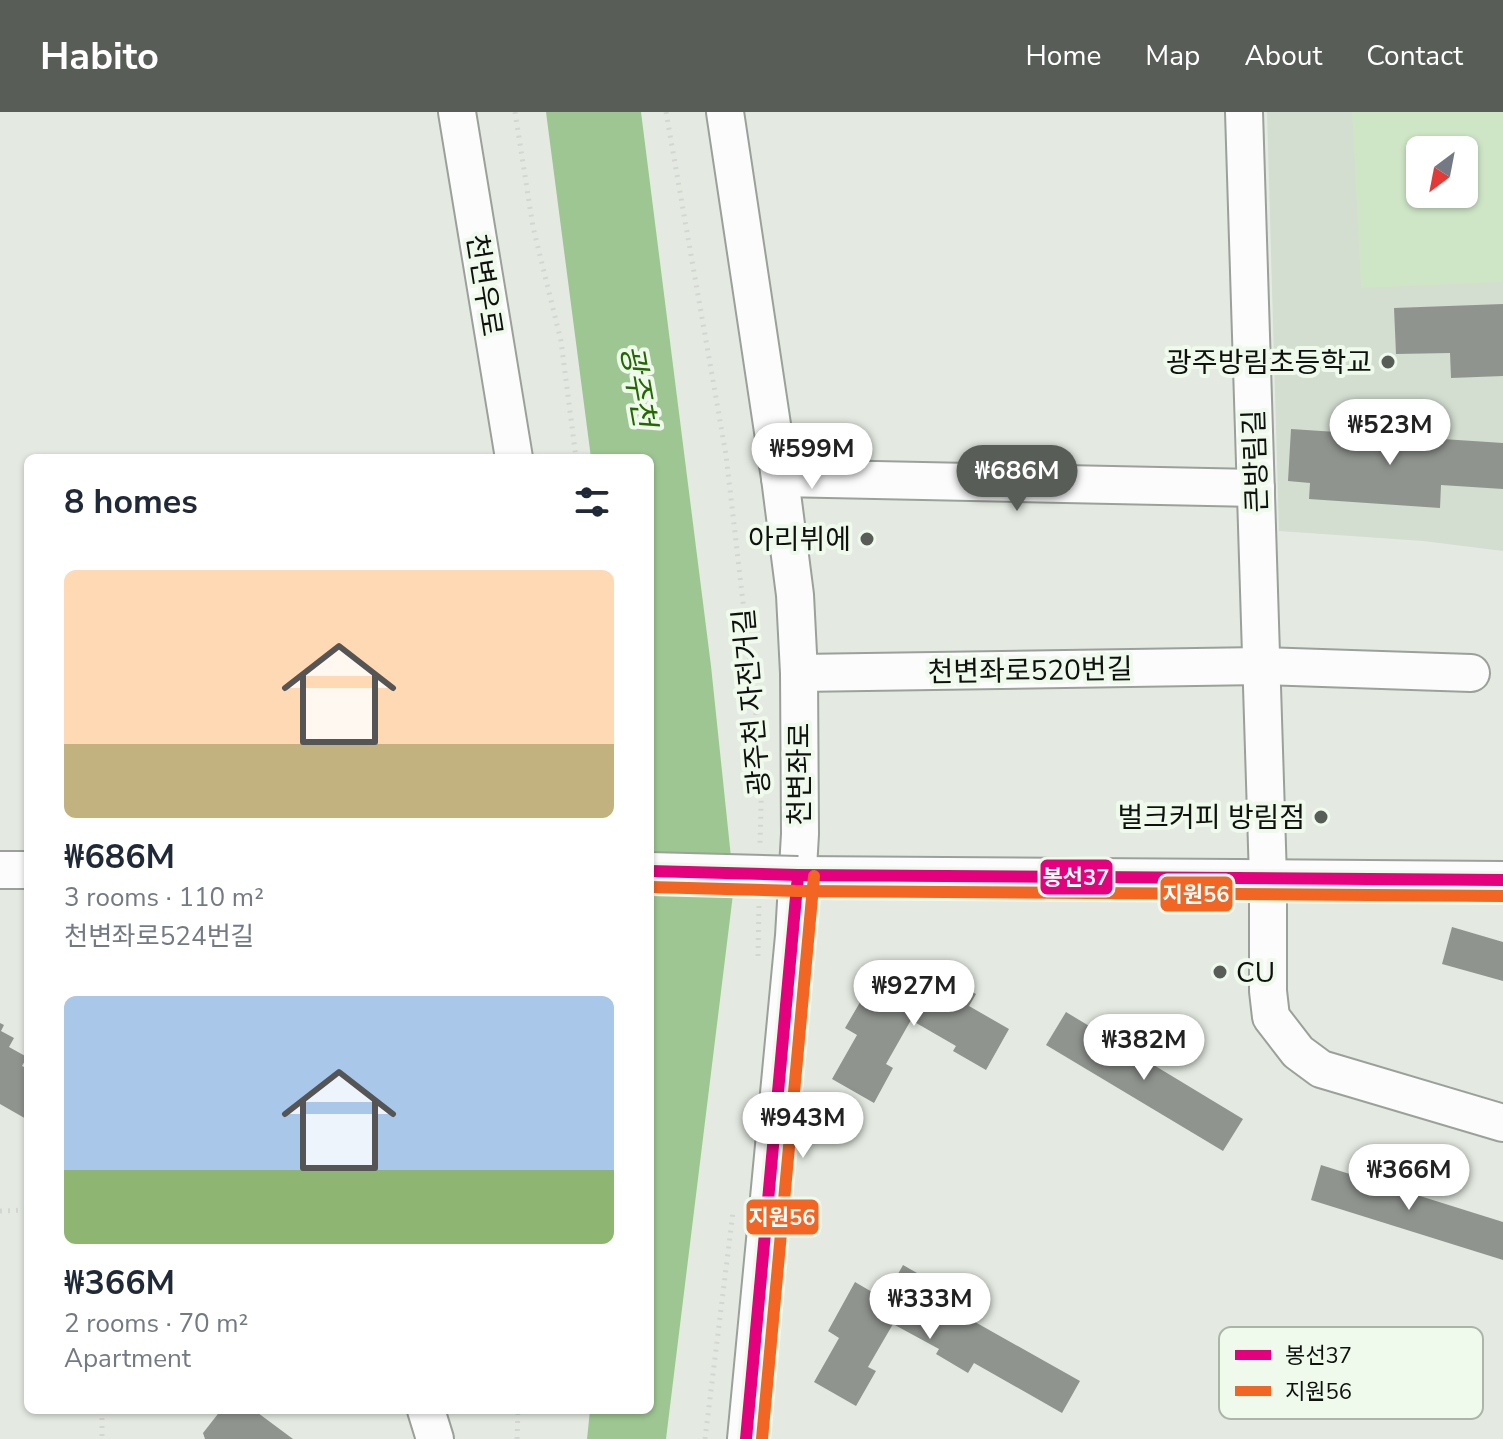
<!DOCTYPE html>
<meta charset="utf-8">
<style>
body{margin:0;font-family:"Nunito Sans","Noto Sans KR",sans-serif;background:#f2f2f3;color:#1f2937;height:100vh;display:flex;flex-direction:column;font-size:30px;white-space:nowrap}
*{box-sizing:border-box;margin:0}
p{font-size:26px;color:#747a83}
.icon{flex:none;width:44px;height:44px;fill:none;stroke:currentColor;stroke-width:2;stroke-linecap:round;stroke-linejoin:round}
.map{position:relative;flex:1;overflow:hidden}
.details{position:absolute;left:24px;top:342px;width:630px;height:960px;display:flex;flex-direction:column;background:#fff;border-radius:12px;box-shadow:0 2px 6px #0004}
.details>*{flex:none}
.needle{width:52px;rotate:212deg}
.buttons{position:absolute;left:1406px;top:24px;display:grid;gap:16px}
.buttons a{display:grid;place-items:center;width:72px;height:72px;border-radius:12px;background:#fff;box-shadow:0 2px 6px #0004;font-size:40px}
.price{position:absolute;translate:-50% -68px;padding:0 18px;border-radius:28px;background:#fff;color:#222;font-size:26px;line-height:52px;filter:drop-shadow(0 2px 4px #0008)}
.price::after{content:'';position:absolute;left:50%;top:48px;width:24px;height:18px;margin-left:-12px;background:inherit;clip-path:polygon(0 0,100% 0,50% 100%)}
.price.current{background:#595d58;color:#fff}
ul{padding:0;list-style:none}
li{display:grid;align-content:center;gap:16px;height:424px;padding:0 40px}
li span{display:grid;place-items:center;height:248px;border-radius:12px;color:#555}
li>.icon{margin-inline-start:auto}
span .icon{width:144px;height:144px;fill:#fffc;stroke-width:1}
li b{font-size:34px}
h2{display:flex;justify-content:space-between;align-items:center;height:96px;padding:0 40px;font-size:34px}
header{display:flex;align-items:center;gap:48px;box-sizing:border-box;height:112px;padding:0 40px;background:#595d58;color:#fff}
header strong{font-size:38px}
nav{display:flex;gap:44px;margin-inline-start:auto;font-size:28px}
.map>svg:first-child{display:block}
</style>
<header>
<strong>Habito</strong>
<nav><a>Home</a><a>Map</a><a>About</a><a>Contact</a></nav>
</header>
<div class="map">
<svg width="1503" height="1327" viewBox="0 0 1503 1327">
<rect width="100%" height="100%" fill="#e4eae2"/>
<!-- built -->
<path fill="#d3ddd0" fill-rule="evenodd" d="M1267,0h236v439l-80,-10 -144,-10zM1420,38h44v44h-44z"/>
<!-- green -->
<path fill="#cee6c6" fill-rule="evenodd" d="M1352,0h151v170l-142,6zM1420,38h44v44h-44z"/>
<!-- water -->
<polygon fill="#9ec692" points="546,0 641,0 711,554 734,774 666,1327 587,1327 590,1298 650,1298 650,346 591,346"/>
<!-- building -->
<g fill="#90948f">
<polygon points="1503,192 1503,264 1451,266 1450,241 1396,242 1394,196"/>
<polygon points="1291,317 1503,331 1503,377 1441,373 1440,396 1309,387 1310,371 1288,369"/>
<polygon points="1452,815 1503,830 1503,869 1442,852"/>
<polygon points="921,851 976,882 969,894 1009,917 986,958 953,939 956,934 911,908 886,952 893,956 874,991 832,967 857,923 845,916 873,868 902,885"/>
<polygon points="1066,900 1243,1007 1223,1039 1046,933"/>
<polygon points="0,911 4,913 1,919 14,926 9,935 27,945 22,954 28,957 28,1008 0,992"/>
<polygon points="1321,1053 1503,1110 1503,1148 1311,1088"/>
<polygon points="903,1153 959,1185 952,1197 1080,1269 1062,1301 974,1251 968,1261 936,1242 939,1237 893,1212 868,1255 876,1259 856,1294 814,1270 839,1226 828,1219 855,1170 884,1187"/>
<polygon points="221,1298 254,1298 293,1327 205,1327 203,1321"/>
</g>
<g fill="none" stroke-linecap="round" stroke-linejoin="round">
<defs>
<g id="minor">
<polyline points="457,0 514,346"/>
<polyline points="725,0 780,366 795,483 799,561 800,722 794,824 746,1327"/>
<polyline points="1244,0 1268,766 1268,879 1271,905 1298,940 1321,957 1503,1011"/>
<polyline points="780,366 1256,376"/>
<polyline points="799,561 1261,554 1471,561"/>
<polyline points="0,758 28,758"/>
<polyline points="798,763 1503,768"/>
<polyline points="426,1298 435,1327"/>
</g>
</defs>
<!-- minor casing -->
<use href="#minor" stroke="#9ba09a" stroke-width="40"/>
<!-- path -->
<g stroke="#d4d6d3" stroke-width="5" stroke-dasharray="2 6" stroke-linecap="butt">
<polyline points="515,0 533,115 561,229 576,346"/>
<polyline points="666,0 726,343 762,655 760,732"/>
<polyline points="758,844 759,790"/>
<polyline points="0,1099 28,1098"/>
<polyline points="102,1298 102,1327"/>
<polyline points="517,1327 518,1298"/>
<polyline points="705,1327 733,1100"/>
</g>
<!-- minor -->
<use href="#minor" stroke="#fbfcfb" stroke-width="36"/>
<defs>
<polyline id="minor-bridge" points="650,759 798,763"/>
</defs>
<!-- minor-bridge casing -->
<use href="#minor-bridge" stroke="#9ba09a" stroke-width="40" stroke-linecap="butt"/>
<!-- minor-bridge -->
<use href="#minor-bridge" stroke="#fbfcfb" stroke-width="36"/>
<defs>
<g id="bus-1">
<polyline points="650,759 798,763 1503,768"/>
<polyline points="746,1327 798,763"/>
</g>
<g id="bus-2">
<polyline points="650,775 798,779 1503,784"/>
<polyline points="762,1327 814,764"/>
</g>
</defs>
<!-- bus-1 casing -->
<use href="#bus-1" stroke="#effaec" stroke-width="18"/>
<!-- bus-2 casing -->
<use href="#bus-2" stroke="#effaec" stroke-width="18"/>
<!-- bus-1 -->
<use href="#bus-1" stroke="#e5007d" stroke-width="12"/>
<!-- bus-2 -->
<use href="#bus-2" stroke="#f26522" stroke-width="12"/>
</g>
<!-- markers -->
<g fill="#595d58" stroke="#effaec" stroke-width="3">
<circle cx="1388" cy="250" r="8"/>
<circle cx="867" cy="427" r="8"/>
<circle cx="1321" cy="705" r="8"/>
<circle cx="1220" cy="860" r="8"/>
</g>
<g text-anchor="middle" stroke-width="8" stroke-linejoin="round" paint-order="stroke">
<!-- street labels -->
<g font-size="28" fill="#0e110d" stroke="#effaec">
<text transform="translate(485 173) rotate(81)" y="10">천변우로</text>
<text transform="translate(1255 349) rotate(-92)" y="10">큰방림길</text>
<text transform="translate(1030 558) rotate(-1)" y="10">천변좌로520번길</text>
<text transform="translate(751 590) rotate(-95)" y="10">광주천 자전거길</text>
<text transform="translate(799 662) rotate(-90)" y="10">천변좌로</text>
</g>
<!-- poi labels -->
<g font-size="28" fill="#0e110d" stroke="#effaec" text-anchor="end">
<text x="1372" y="260">광주방림초등학교</text>
<text x="851" y="437">아리뷔에</text>
<text x="1305" y="715">벌크커피 방림점</text>
<text x="1236" y="870" text-anchor="start">CU</text>
</g>
<!-- water labels -->
<g font-size="30" font-style="italic" fill="#236900" stroke="#effaec">
<text transform="translate(638 274) rotate(80)" y="10">광주천</text>
</g>
</g>
<!-- legend -->
<rect x="1219" y="1215" width="264" height="92" rx="12" fill="#effaec" stroke="#acb4a9" stroke-width="2"/>
<rect x="1235" y="1238" width="36" height="10" fill="#e5007d"/>
<rect x="1235" y="1274" width="36" height="10" fill="#f26522"/>
<g font-size="22" fill="#0e110d">
<text x="1285" y="1251">봉선37</text>
<text x="1285" y="1287">지원56</text>
</g>
<g stroke="#effaec" stroke-width="3">
<rect x="1039" y="746" width="75" height="38" rx="8" fill="#e5007d"/>
<rect x="1159" y="763" width="75" height="38" rx="8" fill="#f26522"/>
<rect x="745" y="1086" width="75" height="38" rx="8" fill="#f26522"/>
</g>
<g font-size="22" text-anchor="middle" font-weight="bold" fill="#fff">
<text x="1076" y="773">봉선37</text>
<text x="1196" y="790">지원56</text>
<text x="782" y="1113">지원56</text>
</g>
</svg>
<div class="buttons">
<a><svg class="needle" viewBox="-14 -14 28 28"><path d="M0-13l5 13h-10z" fill="#e53935"/><path d="M0 13l5-13h-10z" fill="#747a83"/></svg></a>
</div>
<b class="price" style="left:1390px;top:355px">₩523M</b>
<b class="price" style="left:812px;top:379px">₩599M</b>
<b class="price current" style="left:1017px;top:401px">₩686M</b>
<b class="price" style="left:914px;top:916px">₩927M</b>
<b class="price" style="left:1144px;top:970px">₩382M</b>
<b class="price" style="left:803px;top:1048px">₩943M</b>
<b class="price" style="left:1409px;top:1100px">₩366M</b>
<b class="price" style="left:930px;top:1229px">₩333M</b>
<section class="details">
<h2>8 homes<svg class="icon" aria-label="filters" viewBox="0 0 24 24"><path d="M4 7h16M4 17h16"/><circle cx="9" cy="7" r="2"/><circle cx="15" cy="17" r="2"/></svg></h2>
<ul>
<li><span style="background:linear-gradient(#ffd9b3 70%,#c2b280 0)"><svg class="icon" aria-label="home" viewBox="0 0 24 24"><path d="M3 11l9-7 9 7M6 9v11h12V9"/></svg></span><div><b>₩686M</b><p>3 rooms · 110 m²</p><p>천변좌로524번길</p></div></li>
<li><span style="background:linear-gradient(#a9c7e8 70%,#8fb573 0)"><svg class="icon" aria-label="home" viewBox="0 0 24 24"><path d="M3 11l9-7 9 7M6 9v11h12V9"/></svg></span><div><b>₩366M</b><p>2 rooms · 70 m²</p><p>Apartment</p></div></li>
</ul>
</section>
</div>
